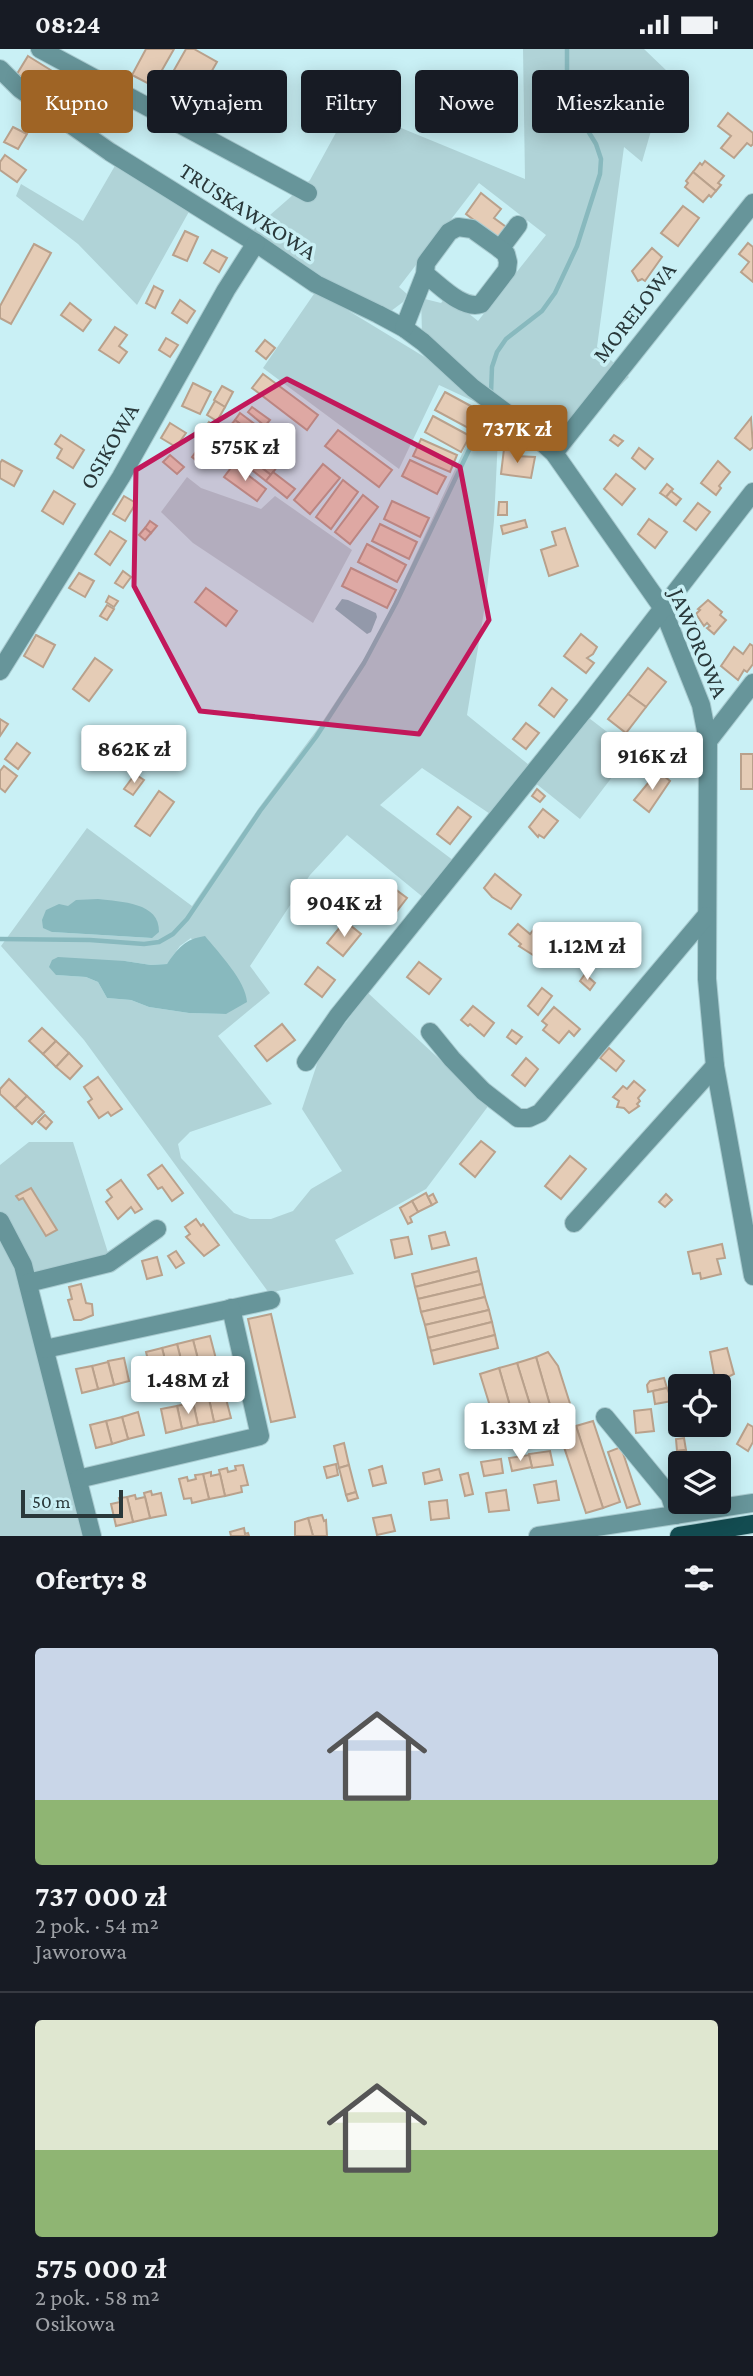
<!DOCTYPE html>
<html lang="pl">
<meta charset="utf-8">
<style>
body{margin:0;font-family:"Crimson Pro",serif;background:#242831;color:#f1f3f6;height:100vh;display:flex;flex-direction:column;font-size:26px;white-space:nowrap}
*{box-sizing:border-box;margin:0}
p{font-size:23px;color:#9ea1a6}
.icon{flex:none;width:38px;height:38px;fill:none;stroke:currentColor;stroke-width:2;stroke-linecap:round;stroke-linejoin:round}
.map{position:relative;height:1487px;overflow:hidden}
.details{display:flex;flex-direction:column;background:#171b24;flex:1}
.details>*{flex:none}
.banner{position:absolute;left:21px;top:21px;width:712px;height:63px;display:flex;gap:14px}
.fabs{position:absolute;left:668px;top:1325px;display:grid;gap:14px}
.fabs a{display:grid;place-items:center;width:63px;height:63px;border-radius:7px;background:#171b24;box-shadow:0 4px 18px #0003;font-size:35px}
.scale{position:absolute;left:21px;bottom:18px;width:102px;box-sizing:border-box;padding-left:7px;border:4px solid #29383a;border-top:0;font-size:19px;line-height:24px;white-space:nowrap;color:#29383a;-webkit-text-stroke:5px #c9f0f5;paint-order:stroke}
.price{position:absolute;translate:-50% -60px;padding:0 16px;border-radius:7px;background:#fff;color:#222;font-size:23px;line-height:46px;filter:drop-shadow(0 2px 4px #0008)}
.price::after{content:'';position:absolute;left:50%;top:42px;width:21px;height:16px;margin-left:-10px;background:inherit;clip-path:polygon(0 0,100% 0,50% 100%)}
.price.current{background:#9f6425;color:#fff}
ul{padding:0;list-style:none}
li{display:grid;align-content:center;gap:14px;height:371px;padding:0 35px}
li+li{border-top:2px solid #363941}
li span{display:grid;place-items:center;height:217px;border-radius:7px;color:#555}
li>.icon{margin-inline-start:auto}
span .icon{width:126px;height:126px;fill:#fffc;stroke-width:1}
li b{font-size:30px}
h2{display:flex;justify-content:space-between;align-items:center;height:84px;padding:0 35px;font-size:30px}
.pill{padding:0 24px;border-radius:7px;background:#171b24;box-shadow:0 4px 18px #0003;font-size:24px;line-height:63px}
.pill.current{background:#9f6425;color:#fff}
.status{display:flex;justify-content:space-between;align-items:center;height:49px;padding:0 35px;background:#171b24;direction:ltr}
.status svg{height:19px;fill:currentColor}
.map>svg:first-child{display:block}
</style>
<div class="status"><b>08:24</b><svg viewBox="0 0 49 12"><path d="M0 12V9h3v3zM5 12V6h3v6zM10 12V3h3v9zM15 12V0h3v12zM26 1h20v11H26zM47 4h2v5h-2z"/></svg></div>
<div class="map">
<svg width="753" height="1487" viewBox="0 0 753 1487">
<rect width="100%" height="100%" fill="#c9f0f5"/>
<!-- green -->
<g fill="#b0d3d7" fill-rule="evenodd">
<path d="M523,0h121l24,23 -26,90 -18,-15 -27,200 32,30 -50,50 -35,27 -45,-37 -5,104 -8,78 -19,116 72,58 46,-58 47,36 -52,68 -46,-37 -32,40 -80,-54 -42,37 86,65 -31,37 -88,-72 -37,40 -60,91 20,27 -52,43 54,68 -82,28 -12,12 3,14 53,55 16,6h21l22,-8 18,-22 31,-18 -40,-62 17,-51 49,-65 121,112 -63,84 -91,51 19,34 -85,19 -185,-253 -83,-94 86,-118 105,78 66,-97 61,-82 50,-76 21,-40 94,-205 -45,-21 -40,84 -136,-101 53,-77 130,79 -24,-37 -1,-35 20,5 6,-7 31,25 68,-86 -67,-52 -80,104 8,7 -4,8 -12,9 -61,-29 -77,-52 57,-50 40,-73 175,72zM68,857l84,32 -100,-6zM191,889l35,76 -37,-1 -40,-6 -18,-7 -24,-2 -9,-16 -12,-5 -30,-2 69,-14 26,4 16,-1 13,-18z"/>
<polygon points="116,115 191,159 137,256 78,195 16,147 21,135 83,172"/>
<polygon points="187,428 201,439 261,460 275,447 352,501 313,574 193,494 161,463"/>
<polygon points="29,1093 73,1093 110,1210 21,1232 84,1487 0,1487 0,1116"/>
</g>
<!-- water -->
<g fill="#88b9be">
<polygon points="342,550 348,551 376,564 377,568 371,583 367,585 335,560"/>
<path d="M98,850c23,3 62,3 61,33l-7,6 -100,-6 -9,-4 -1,-8 4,-10 13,-6 9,2 8,-6z"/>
<path d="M205,887c13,16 41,45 42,66l-21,12 -37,-1 -40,-6 -18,-7 -24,-2 -9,-16 -12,-5 -30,-2 -7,-8 3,-7 6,-3 67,4 26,4 16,-1c11,-16 18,-25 38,-28z"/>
</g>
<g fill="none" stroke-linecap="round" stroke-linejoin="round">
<!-- stream -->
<g stroke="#88b9be" stroke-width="4.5">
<polyline points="491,344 492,318 497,303 506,290 542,262 555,244 577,197 600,125 601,110 596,95 569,51 567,37 567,0"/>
<polyline points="0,890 90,891 144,895 159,893 173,885 187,870 260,762 316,688 364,614 396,554 480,378 488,367"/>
</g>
</g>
<!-- building -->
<g fill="#e5ccb6" stroke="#b9a18c" stroke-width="2">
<polygon points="146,0 174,0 153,37 132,26"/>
<polygon points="186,0 194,0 217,13 186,67 157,51"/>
<polygon points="28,7 57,25 46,43 17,25"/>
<polygon points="728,64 753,84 753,95 751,97 747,94 734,109 721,99 731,87 718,77"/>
<polygon points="13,78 27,85 18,100 4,93"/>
<polygon points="5,106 26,121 17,133 0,121 0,113"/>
<polygon points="705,112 724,127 718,134 721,136 716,142 693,123 700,114 702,116"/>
<polygon points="693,123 716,142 711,148 709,146 703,153 685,138 688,134 686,132"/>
<polygon points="481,144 501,160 494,169 509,180 500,191 466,165"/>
<polygon points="683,157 699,169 678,197 661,184"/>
<polygon points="185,182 198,188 187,212 173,206"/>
<polygon points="748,194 753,198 753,233 741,223 749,213 739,205"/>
<polygon points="34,195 51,204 11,275 0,269 0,257"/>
<polygon points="652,199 662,208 645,232 642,230 638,232 632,222"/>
<polygon points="212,201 227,209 219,223 204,214"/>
<polygon points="154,237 163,242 155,259 146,254"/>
<polygon points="180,251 195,262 187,274 172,264"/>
<polygon points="70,254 91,271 83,282 61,266"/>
<polygon points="115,278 127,286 119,297 127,303 119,314 99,301"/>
<polygon points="166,289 178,296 170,308 159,301"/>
<polygon points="265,291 275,299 266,310 256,302"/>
<polygon points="263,325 318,366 307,381 252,339"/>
<polygon points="193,334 211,343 200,365 182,357"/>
<polygon points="222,337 233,343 225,358 214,351"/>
<polygon points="445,343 480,362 470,380 435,361"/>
<polygon points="215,352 225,358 217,372 207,366"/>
<polygon points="252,358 270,371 265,377 248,363"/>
<polygon points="240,364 289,401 284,408 235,371"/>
<polygon points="433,367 470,387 461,403 425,383"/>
<polygon points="751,369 753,398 750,401 735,389"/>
<polygon points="235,371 284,408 279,415 230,377"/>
<polygon points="209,373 218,380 208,392 200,386"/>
<polygon points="170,374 186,384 176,398 161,389"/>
<polygon points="228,380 277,418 271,426 222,388"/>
<polygon points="338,381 392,421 379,438 325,397"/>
<polygon points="61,386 84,401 73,419 57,409 62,400 55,395"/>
<polygon points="614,386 623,392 618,397 610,391"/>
<polygon points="222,388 271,426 266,432 217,394"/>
<polygon points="421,390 457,406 450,423 413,407"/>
<polygon points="204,392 209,396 197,412 192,408"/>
<polygon points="639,399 653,410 645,420 632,409"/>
<polygon points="504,400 517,402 516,407 535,408 531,429 501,425"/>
<polygon points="170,406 184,418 177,425 163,413"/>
<polygon points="2,411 22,422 14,437 0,429 0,414"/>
<polygon points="410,411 446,428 437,445 402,427"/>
<polygon points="718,412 730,423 719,437 721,439 716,446 701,434"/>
<polygon points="234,415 266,440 257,452 224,428"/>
<polygon points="323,415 340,429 310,465 294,451"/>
<polygon points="273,423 295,440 287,449 266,432"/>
<polygon points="616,425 635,440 622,456 604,440"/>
<polygon points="343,431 358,443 331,480 316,468"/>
<polygon points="667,435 673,440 666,448 660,444"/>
<polygon points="54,442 75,455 63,475 42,462"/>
<polygon points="671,442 681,450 676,456 666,448"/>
<polygon points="363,446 378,458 350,495 335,483"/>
<polygon points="124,447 136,454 125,472 113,465"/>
<polygon points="392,452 429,469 420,488 384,470"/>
<polygon points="499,453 507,453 507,466 498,466"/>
<polygon points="698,454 710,463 696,481 684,472"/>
<polygon points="649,470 667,483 655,499 638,485"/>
<polygon points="525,471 527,478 503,485 501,477"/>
<polygon points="150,472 157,477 151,484 145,479"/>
<polygon points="380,475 417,493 409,510 372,492"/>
<polygon points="145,479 151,484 145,491 139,486"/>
<polygon points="565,479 578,517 549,527 541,501 556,496 552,483"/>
<polygon points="110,482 126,492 110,516 95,505"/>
<polygon points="367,495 406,516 397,533 358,513"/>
<polygon points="351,519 396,541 387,559 342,537"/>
<polygon points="123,522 131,528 123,539 115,534"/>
<polygon points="79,524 94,532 85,548 69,539"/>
<polygon points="206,539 237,562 226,577 195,553"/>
<polygon points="109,547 118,552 114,558 106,553"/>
<polygon points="708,551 722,563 720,566 726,571 714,585 707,579 710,577 707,574 704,577 696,565 700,561 698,560"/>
<polygon points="107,556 114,560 107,571 100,567"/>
<polygon points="581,585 597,598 593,605 587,609 594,614 586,624 564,607"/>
<polygon points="36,586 55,596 43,618 24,607"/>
<polygon points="750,595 753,597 753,615 747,623 744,621 738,631 721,617 734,598 743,605"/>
<polygon points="95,609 112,621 89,652 73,640"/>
<polygon points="648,619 666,633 646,658 628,645"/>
<polygon points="552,639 567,651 554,668 539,656"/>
<polygon points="628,645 646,658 626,684 608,670"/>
<polygon points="0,670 8,675 0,687"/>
<polygon points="526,674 539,684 526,700 513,690"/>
<polygon points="17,694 30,704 18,720 5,710"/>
<rect x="741" y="705" width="12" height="35"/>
<polygon points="4,717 17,727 5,743 0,739 0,722"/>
<polygon points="658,722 670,732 649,763 634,751"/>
<polygon points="135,725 144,731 133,746 124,740"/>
<polygon points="537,740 545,747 540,753 532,747"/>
<polygon points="159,742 174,753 150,787 135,777"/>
<polygon points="458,758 471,768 450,795 437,785"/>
<polygon points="543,760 558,772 544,789 539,786 538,788 529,778"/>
<polygon points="495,825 521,846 511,860 492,848 484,839"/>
<polygon points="391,837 407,849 390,871 374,858"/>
<polygon points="345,872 361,885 343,907 327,894"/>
<polygon points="518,875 530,885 538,875 546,880 550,885 533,906 519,897 521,895 509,885"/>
<polygon points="419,913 441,930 429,945 407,928"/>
<polygon points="318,918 335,931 322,948 305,935"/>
<polygon points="585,925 595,934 590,941 580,932"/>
<polygon points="542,939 552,947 538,966 528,957"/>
<polygon points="473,957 494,974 484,987 470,975 468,977 461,971"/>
<polygon points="554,958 580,980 574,987 569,982 559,994 543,981 547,976 542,972"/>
<polygon points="282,975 295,991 267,1012 255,997"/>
<polygon points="42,979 56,992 43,1005 29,992"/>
<polygon points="512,981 522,988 516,995 507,988"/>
<polygon points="56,992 69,1004 56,1018 43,1005"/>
<polygon points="609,999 624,1012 616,1022 600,1009"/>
<polygon points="69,1004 82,1017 70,1030 56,1018"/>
<polygon points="526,1009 538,1020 525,1037 512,1026"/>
<polygon points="98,1028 122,1060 111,1067 108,1063 99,1069 88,1053 92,1050 84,1038"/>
<polygon points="9,1030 27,1047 15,1059 0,1045 0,1040"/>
<polygon points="634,1032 645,1041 638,1049 640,1052 637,1055 639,1057 629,1064 624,1059 617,1058 619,1052 613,1048 623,1037 627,1040"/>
<polygon points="27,1047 44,1063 32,1075 15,1059"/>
<polygon points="45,1066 52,1073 46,1080 38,1073"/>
<polygon points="481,1092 495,1103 475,1128 460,1115"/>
<polygon points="570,1107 586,1120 561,1150 545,1137"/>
<polygon points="162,1116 183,1144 172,1152 162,1138 158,1140 148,1126"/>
<polygon points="121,1131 142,1160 135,1164 131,1158 118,1170 106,1153 112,1148 107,1141"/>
<polygon points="31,1139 57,1181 46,1187 23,1149 19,1151 16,1147"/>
<polygon points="426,1144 432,1156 418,1163 412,1152"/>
<polygon points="433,1145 437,1153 432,1156 428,1148"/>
<polygon points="666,1145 672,1151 665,1158 659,1153"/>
<polygon points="412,1152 418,1163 410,1168 412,1173 408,1175 400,1159"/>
<polygon points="196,1170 201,1177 203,1175 219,1196 204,1207 186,1188 190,1185 185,1178"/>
<polygon points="445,1183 449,1196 432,1200 429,1187"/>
<polygon points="408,1188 412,1205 395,1209 391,1191"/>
<polygon points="722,1195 725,1209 717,1210 721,1225 701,1230 700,1224 693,1225 688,1203"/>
<polygon points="176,1202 184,1214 176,1219 168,1207"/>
<polygon points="157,1208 162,1226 147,1230 142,1212"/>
<polygon points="476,1209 479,1222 415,1238 412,1225"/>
<polygon points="479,1222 482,1235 418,1250 415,1238"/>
<polygon points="81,1235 86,1254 92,1255 93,1266 81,1271 74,1271 68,1251 72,1250 69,1238"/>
<polygon points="482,1235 485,1248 421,1263 418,1250"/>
<polygon points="485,1248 489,1261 425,1276 421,1263"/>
<polygon points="489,1261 492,1273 428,1289 425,1276"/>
<polygon points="271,1265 295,1368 271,1373 248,1270"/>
<polygon points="492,1273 495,1286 431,1302 428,1289"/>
<polygon points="495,1286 498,1299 434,1315 431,1302"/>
<polygon points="210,1287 216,1310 199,1314 193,1291"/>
<polygon points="193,1291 199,1314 183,1318 177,1295"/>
<polygon points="177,1295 183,1318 168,1322 162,1299"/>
<polygon points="162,1299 168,1322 152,1327 146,1303"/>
<polygon points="727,1299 734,1325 724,1330 715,1330 710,1303"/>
<polygon points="548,1303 558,1317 573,1364 554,1370 536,1308"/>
<polygon points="536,1308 554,1370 536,1375 517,1314"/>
<polygon points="124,1309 129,1332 114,1336 108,1312"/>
<polygon points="108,1313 114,1336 98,1340 92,1317"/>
<polygon points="517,1314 536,1375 517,1381 499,1319"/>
<polygon points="92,1317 98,1340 82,1344 76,1320"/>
<polygon points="499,1319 517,1381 499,1386 480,1325"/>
<polygon points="664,1329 667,1339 648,1343 647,1336 650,1332"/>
<polygon points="667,1339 672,1352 655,1355 653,1342"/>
<polygon points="225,1346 231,1369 214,1373 209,1350"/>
<polygon points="209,1350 214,1373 198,1376 193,1353"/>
<polygon points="193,1353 198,1376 182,1380 177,1357"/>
<polygon points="681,1356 681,1369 671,1370 669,1357"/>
<polygon points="177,1357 182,1380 166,1384 161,1360"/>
<polygon points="651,1360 654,1382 636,1384 634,1362"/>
<polygon points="138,1363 144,1386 128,1390 122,1368"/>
<polygon points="122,1368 128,1390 112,1395 106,1372"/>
<polygon points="106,1372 112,1395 96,1399 90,1376"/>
<polygon points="593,1372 620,1453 603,1459 576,1377"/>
<polygon points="748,1375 753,1378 753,1393 748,1402 737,1395"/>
<polygon points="576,1377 603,1459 586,1464 559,1383"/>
<polygon points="684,1389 686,1401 677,1402 676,1390"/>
<polygon points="344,1394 349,1416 339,1419 334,1397"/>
<polygon points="621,1398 640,1455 627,1459 608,1403"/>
<polygon points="686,1401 687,1409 678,1410 677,1402"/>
<polygon points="550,1402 553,1416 532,1419 529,1405"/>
<polygon points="529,1406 532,1418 512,1422 509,1409"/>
<polygon points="501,1410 503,1424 484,1427 481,1413"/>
<polygon points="709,1410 709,1414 687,1414 687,1413"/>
<polygon points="336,1415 338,1426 327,1429 324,1418"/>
<polygon points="243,1416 248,1436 241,1437 242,1443 225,1447 219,1421 227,1419 228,1423 236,1421 235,1417"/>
<polygon points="349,1416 356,1443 346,1446 339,1419"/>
<polygon points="382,1417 386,1434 373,1437 369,1421"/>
<polygon points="439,1420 442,1431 425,1435 423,1424"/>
<polygon points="211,1423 211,1427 220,1425 225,1447 209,1450 203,1425"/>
<polygon points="468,1424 473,1445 465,1447 460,1426"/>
<polygon points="203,1425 209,1450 192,1454 191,1449 184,1450 179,1430 187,1428 188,1432 196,1430 195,1426"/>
<polygon points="556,1432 559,1451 538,1454 534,1436"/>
<polygon points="506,1441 509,1461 489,1463 486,1444"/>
<polygon points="151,1442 152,1446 161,1444 166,1466 150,1469 144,1444"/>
<polygon points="356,1443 358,1449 348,1452 346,1446"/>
<polygon points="135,1446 136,1450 145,1448 150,1469 133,1473 127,1448"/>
<polygon points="127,1448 133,1473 116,1477 111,1455 120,1453 119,1449"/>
<polygon points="447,1451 449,1469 431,1471 429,1453"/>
<polygon points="322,1466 324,1472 326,1471 327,1487 313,1487 308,1469"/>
<polygon points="391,1466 395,1482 377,1486 373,1469"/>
<polygon points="308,1469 313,1487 295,1487 295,1473"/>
<polygon points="244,1479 245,1485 248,1484 249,1487 231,1487 230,1483"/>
</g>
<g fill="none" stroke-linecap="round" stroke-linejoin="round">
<defs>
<g id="minor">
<polyline points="40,0 308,144"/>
<polyline points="0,20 20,40 110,103 256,194 316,235 378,265 404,279 423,293 473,339 524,377 554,404 662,558 701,656 708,692 707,930 715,1017 753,1227"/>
<polyline points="500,200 518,176"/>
<path d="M404,279l21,-54 1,-11 23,-31 9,-5 14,2 28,20 6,5 2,8 -1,8 -26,34c-19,6 -41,-19 -56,-30"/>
<polyline points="554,404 753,154"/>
<polyline points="0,622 121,428 226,241 256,194"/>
<polyline points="708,692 753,634"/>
<polyline points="430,983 452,1010 483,1042 518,1069 529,1069 540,1064 706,867"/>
<polyline points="306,1013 338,967 585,660 753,443"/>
<polyline points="0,1172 23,1216 92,1487"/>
<polyline points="574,1174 715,1017"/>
<polyline points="28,1234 109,1214 157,1180"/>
<polyline points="45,1300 271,1251"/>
<polyline points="605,1368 670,1447 676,1466"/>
<polyline points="78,1430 260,1387 231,1259"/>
<polyline points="538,1487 753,1454"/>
</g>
<polyline id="major" points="679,1487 753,1475"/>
</defs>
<!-- minor casing -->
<use href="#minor" stroke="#a9cbd0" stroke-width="20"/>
<!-- major casing -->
<use href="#major" stroke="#a9cbd0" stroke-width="20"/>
<!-- minor -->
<use href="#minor" stroke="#67959a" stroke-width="18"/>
<!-- major -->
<use href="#major" stroke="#134c51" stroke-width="18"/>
</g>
<!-- marked area -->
<path fill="#c2185b" fill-opacity="0.2" stroke="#c2185b" stroke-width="5" stroke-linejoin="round" d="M287,330l173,88 29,153 -70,114 -219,-23 -66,-125 2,-116z"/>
<g text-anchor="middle" stroke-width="7" stroke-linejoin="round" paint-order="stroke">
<!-- street labels -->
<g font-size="23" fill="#29383a" stroke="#c9f0f5">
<text transform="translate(248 162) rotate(33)" y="8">TRUSKAWKOWA</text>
<text transform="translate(634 263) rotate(-52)" y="8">MORELOWA</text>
<text transform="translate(109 397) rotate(-60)" y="8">OSIKOWA</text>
<text transform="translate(699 594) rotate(67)" y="8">JAWOROWA</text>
</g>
</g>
</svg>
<div class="fabs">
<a><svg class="icon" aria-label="locate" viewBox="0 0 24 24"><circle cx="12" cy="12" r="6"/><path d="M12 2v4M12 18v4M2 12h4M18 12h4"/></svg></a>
<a><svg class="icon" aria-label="layers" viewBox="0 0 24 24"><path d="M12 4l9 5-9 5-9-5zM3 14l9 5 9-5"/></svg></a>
</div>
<div class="scale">50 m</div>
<b class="price current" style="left:517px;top:416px">737K zł</b>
<b class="price" style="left:245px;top:434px">575K zł</b>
<b class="price" style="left:134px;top:736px">862K zł</b>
<b class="price" style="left:652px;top:743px">916K zł</b>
<b class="price" style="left:344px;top:890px">904K zł</b>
<b class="price" style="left:587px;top:933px">1.12M zł</b>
<b class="price" style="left:188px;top:1367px">1.48M zł</b>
<b class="price" style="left:520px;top:1414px">1.33M zł</b>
<div class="banner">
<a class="pill current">Kupno</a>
<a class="pill">Wynajem</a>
<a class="pill">Filtry</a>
<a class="pill">Nowe</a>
<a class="pill">Mieszkanie</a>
</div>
</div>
<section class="details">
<h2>Oferty: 8<svg class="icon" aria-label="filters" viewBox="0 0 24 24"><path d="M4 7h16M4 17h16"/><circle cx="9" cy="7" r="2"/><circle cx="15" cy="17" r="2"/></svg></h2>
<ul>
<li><span style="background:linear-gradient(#c9d6e8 70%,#8fb573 0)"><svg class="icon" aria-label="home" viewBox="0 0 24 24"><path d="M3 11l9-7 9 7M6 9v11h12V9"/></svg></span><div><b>737 000 zł</b><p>2 pok. · 54 m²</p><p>Jaworowa</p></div></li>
<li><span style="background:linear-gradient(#dfe7d0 60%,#8fb573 0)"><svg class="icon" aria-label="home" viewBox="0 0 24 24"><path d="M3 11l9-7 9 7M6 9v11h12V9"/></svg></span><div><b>575 000 zł</b><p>2 pok. · 58 m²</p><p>Osikowa</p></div></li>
</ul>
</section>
